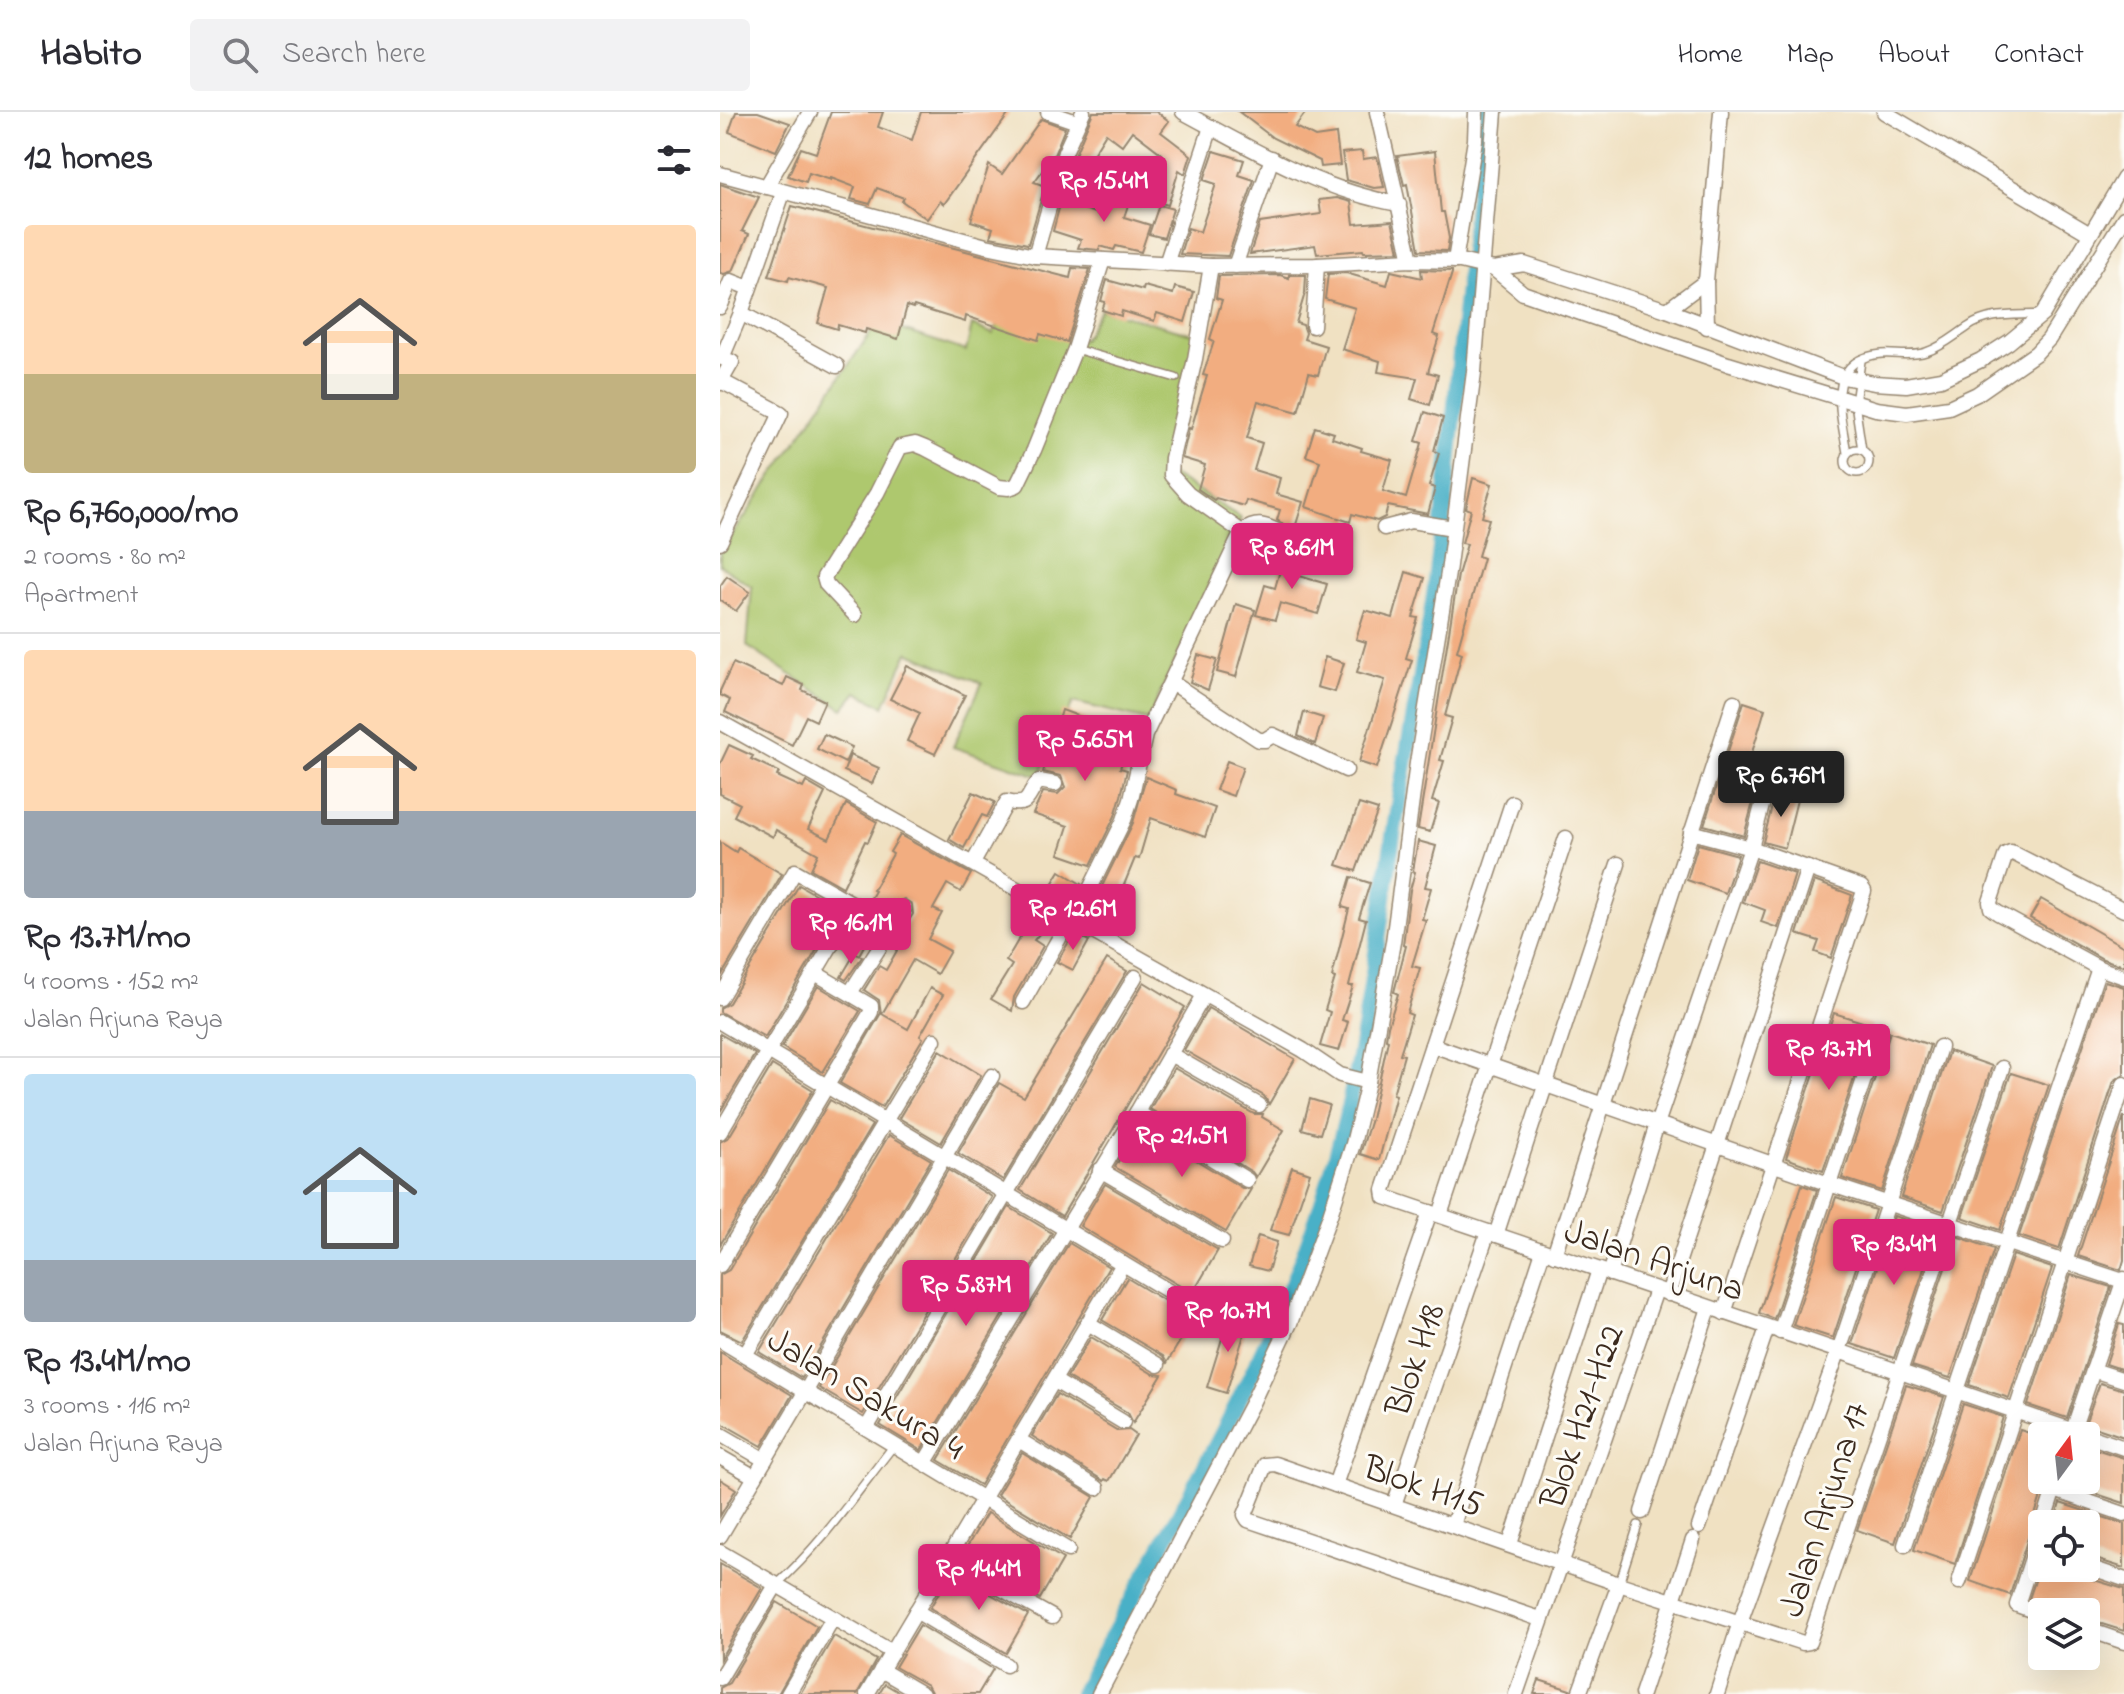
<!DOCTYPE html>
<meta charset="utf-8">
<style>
body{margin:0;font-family:"Indie Flower",sans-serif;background:#f2f2f3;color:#2b2b33;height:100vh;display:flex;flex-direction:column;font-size:30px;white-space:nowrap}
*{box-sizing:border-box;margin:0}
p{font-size:26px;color:#7c7c81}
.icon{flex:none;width:44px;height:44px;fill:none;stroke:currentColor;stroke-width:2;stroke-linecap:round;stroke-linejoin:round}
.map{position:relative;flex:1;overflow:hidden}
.drawer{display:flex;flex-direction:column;background:#fff;width:720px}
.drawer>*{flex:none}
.needle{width:52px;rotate:15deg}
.controls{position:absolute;left:1308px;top:1310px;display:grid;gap:16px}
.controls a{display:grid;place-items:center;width:72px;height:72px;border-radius:8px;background:#fff;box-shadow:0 8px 32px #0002;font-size:40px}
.price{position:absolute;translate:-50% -68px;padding:0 18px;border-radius:8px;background:#db2777;color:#fff;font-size:26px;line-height:52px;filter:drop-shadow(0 2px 4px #0008)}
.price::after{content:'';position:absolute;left:50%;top:48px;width:24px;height:18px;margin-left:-12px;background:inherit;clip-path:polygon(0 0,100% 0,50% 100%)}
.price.active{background:#222;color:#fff}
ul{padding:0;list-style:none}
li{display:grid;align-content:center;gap:16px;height:424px;padding:0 24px}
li+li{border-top:2px solid #e1e1e2}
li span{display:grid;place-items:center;height:248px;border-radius:8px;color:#555}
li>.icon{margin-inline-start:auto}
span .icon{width:144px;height:144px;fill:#fffc;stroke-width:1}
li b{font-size:34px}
h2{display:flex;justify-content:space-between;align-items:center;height:96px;padding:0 24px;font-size:34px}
header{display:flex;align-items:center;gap:48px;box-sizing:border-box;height:112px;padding:0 40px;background:#fff;border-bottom:2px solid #e1e1e2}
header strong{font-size:38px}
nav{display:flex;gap:44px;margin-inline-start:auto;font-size:28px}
.search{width:560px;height:72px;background:#f2f2f3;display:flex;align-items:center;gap:20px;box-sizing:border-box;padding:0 28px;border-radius:8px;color:#7c7c81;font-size:30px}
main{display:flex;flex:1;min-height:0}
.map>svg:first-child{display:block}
</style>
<header>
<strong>Habito</strong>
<div class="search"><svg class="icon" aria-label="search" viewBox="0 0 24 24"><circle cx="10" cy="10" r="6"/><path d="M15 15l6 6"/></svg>Search here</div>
<nav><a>Home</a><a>Map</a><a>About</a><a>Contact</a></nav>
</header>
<main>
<section class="drawer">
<h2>12 homes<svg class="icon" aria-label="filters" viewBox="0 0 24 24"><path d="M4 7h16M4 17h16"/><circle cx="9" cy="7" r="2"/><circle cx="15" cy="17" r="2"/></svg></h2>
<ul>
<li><span style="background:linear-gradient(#ffd9b3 60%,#c2b280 0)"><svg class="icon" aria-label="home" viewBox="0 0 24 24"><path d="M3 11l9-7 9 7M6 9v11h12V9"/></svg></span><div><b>Rp 6,760,000/mo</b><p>2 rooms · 80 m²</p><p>Apartment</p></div></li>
<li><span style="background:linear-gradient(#ffd9b3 65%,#9aa5b1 0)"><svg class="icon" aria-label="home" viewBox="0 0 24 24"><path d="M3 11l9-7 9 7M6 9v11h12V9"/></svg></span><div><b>Rp 13.7M/mo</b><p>4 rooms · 152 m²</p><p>Jalan Arjuna Raya</p></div></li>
<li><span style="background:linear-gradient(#bfe0f5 75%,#9aa5b1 0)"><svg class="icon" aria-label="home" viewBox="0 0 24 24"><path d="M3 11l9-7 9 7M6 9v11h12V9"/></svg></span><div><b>Rp 13.4M/mo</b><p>3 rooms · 116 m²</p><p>Jalan Arjuna Raya</p></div></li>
</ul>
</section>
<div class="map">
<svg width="1404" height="1582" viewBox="0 0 1404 1582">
<rect width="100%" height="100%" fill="#fdfcf7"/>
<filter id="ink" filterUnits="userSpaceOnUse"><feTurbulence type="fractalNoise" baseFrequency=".0125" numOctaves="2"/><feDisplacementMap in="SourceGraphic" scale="16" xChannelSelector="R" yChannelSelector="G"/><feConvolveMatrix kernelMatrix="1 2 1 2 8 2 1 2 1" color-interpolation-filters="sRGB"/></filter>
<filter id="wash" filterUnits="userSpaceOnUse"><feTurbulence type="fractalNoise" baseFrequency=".006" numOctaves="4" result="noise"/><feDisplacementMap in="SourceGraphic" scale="32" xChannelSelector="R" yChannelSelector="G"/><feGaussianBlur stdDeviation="1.8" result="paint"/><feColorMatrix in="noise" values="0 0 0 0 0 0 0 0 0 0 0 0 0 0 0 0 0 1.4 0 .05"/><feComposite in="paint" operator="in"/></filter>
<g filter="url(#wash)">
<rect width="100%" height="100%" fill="#f0e1c2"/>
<!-- green -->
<polygon fill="#aec86e" stroke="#747946" stroke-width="2" points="381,197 477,223 441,356 521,406 428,608 353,590 319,664 233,635 262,571 188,540 164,594 137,580 123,597 27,534 32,475 0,453 0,441 158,210 246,239 252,213 273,222 285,199 363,228"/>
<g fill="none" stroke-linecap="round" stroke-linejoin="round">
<!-- canal -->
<path stroke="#48b0c7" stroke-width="16" d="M361,1582c84,-159 180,-312 238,-483 42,-121 55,-249 74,-375 14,-92 35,-185 46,-278 17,-149 28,-298 49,-446"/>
</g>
<g id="blocks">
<!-- building -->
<g fill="#f2ad80">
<polygon points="16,0 38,0 70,11 56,39 9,20"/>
<polygon points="111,0 163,0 158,15 192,28 201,0 290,0 224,92 220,89 207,107 182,89 184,86 157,76 150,92 131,87 135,75 111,66 111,68 89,61 86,70 68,64 81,36 96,41"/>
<polygon points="373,0 437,0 449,9 441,20 471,43 465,62 459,58 448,93 429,87 442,42 412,19 402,33 386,21 367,52 354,45"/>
<polygon points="519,0 586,0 575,15 595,25 616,22 620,53 601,55 600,49 553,26"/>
<polygon points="321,7 345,16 334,43 314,70 325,74 308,132 270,125 273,116 251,109 269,53 282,62"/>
<polygon points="494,39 524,48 519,63 534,68 508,144 460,142 468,116 480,120 496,72 484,68"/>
<polygon points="642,39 643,47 657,45 664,75 654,76 626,68 622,41"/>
<polygon points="715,39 721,100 724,100 729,126 727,139 699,138 687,72 684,73 677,44"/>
<polygon points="395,70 414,76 404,105 430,113 421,140 396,134 394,138 380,134 379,138 358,136 361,128 333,119 341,89 384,104"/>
<polygon points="0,72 39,85 22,119 29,122 13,159 4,162 0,161"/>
<polygon points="617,86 631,90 634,112 672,109 679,139 644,140 643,138 597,142 595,133 530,142 540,111 601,102 599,88"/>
<polygon points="439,93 453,97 444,126 429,122"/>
<polygon points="72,94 350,166 352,156 370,157 347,230 320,222 318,228 246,204 245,210 194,194 193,196 187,194 178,227 146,217 145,221 118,213 117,217 98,211 108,176 69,165 68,169 49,164"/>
<polygon points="701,158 732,159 732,161 713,222 719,224 708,260 718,263 710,293 691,287 697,266 658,260 660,249 622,237 635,196 605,187 608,162 626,161 667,173 671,159 702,166"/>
<polygon points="560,163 569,166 569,163 586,163 585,181 576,211 583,213 586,221 584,227 606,234 598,263 589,261 578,300 538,289 527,326 542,331 534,358 560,366 556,382 583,390 574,419 557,408 560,398 526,388 524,394 496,386 494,388 478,377 485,353 462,346 469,316 471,317 487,264 483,263 494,229 490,227 502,188 496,186 499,164"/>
<polygon points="387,168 423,178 424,174 453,182 455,175 474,180 465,210 437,201 434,209 402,199 401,204 382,198 385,190 381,189"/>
<polygon points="705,300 723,306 714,339 719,341 709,374 715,376 708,402 668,394 665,405 657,409 632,402 630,410 586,395 600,349 586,344 595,315 614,321 612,326 642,336 641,339 672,348 663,379 686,386 702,331 696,329"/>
<polygon points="753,366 772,372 762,405 769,407 758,444 763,446 737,539 742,541 725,604 732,606 720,648 724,649 712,689 719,691 710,720 698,717 738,463 747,432 742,431 751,398 746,396"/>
<polygon points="565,441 584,447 579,464 607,472 598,502 560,491 555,508 536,503 545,473 555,476"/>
<polygon points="686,460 705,466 693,505 698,506 686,546 692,548 657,656 639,650 665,568 637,560 646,530 636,527 645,498 673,506"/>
<polygon points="7,464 30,480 16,499 0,488 0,474"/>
<polygon points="516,492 535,498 516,565 497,560"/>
<polygon points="478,543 497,548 488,578 470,570"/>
<polygon points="605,545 624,551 615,580 597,575"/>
<polygon points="13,551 63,574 67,565 84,573 82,578 105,589 96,609 86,604 72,633 5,600 10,588 0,583 0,579"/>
<polygon points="187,554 245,583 215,642 187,629 200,601 170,587"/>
<polygon points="1024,590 1045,597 1028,654 1034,661 1040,664 1024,724 984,713"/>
<polygon points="342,598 412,624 400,656 407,658 401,684 395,704 371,753 339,742 348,714 313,702 323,680 338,682 345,675 341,664 323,660"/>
<polygon points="584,600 603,606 595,632 578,624"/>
<polygon points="104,622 132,635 125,651 97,637"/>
<polygon points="9,633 33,644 31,647 59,660 57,664 83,676 86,670 105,681 88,717 109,727 126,692 157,710 148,730 145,729 123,775 91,757 98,742 56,718 53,725 14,704 20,692 0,682 0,652"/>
<polygon points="130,643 159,656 152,672 124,659"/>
<polygon points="507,649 523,655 513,684 496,678"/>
<polygon points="426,665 457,678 456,682 495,696 485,725 431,706 419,747 415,746 404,773 379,812 367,805 413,711"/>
<polygon points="1056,679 1078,684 1065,736 1043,730"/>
<polygon points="253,680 275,690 267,705 262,703 244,736 229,727"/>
<polygon points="639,692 658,698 636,759 617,753"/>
<polygon points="180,723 251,762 241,780 227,772 213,797 222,801 208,827 230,839 217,862 193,848 162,902 188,917 210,876 223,883 200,924 203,926 162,995 120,971 161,901 159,888 144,878 159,854 166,858 183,828 178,826 193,802 192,792 184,787 176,791 160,816 155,814 139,843 122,834 155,779 153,778 173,742 170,740"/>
<polygon points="698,729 716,734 705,775 711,776 702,807 706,808 692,854 700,856 687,901 692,903 680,942 684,943 673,982 676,983 659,1048 640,1042 651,1007 668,928 666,927 668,914 678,882 674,880 686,834 683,833 690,778 695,760 693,759"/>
<polygon points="0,730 16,740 18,736 62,762 0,866"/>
<polygon points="978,732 1018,743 1005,781 967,768"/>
<polygon points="1037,749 1075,762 1058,816 1041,810 1045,798 1023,790"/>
<polygon points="340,759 361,772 344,792 326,782"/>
<polygon points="631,765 650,771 639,806 646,808 629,874 633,874 622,908 628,910 619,939 600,934 610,900 605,898 615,866 612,865 629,797 622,795"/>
<polygon points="1094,769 1132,783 1111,846 1095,840 1099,829 1077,822"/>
<polygon points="79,773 121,797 45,925 0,900 0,896 9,891"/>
<polygon points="1321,787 1404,835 1404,854 1383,847 1310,806"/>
<polygon points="309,795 331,808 314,828 323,834 294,885 292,899 271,887 292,853 286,849 307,813 299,806"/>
<polygon points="354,821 369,829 353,858 337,850"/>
<polygon points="135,841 142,845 126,868 121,865"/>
<polygon points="387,847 407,859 283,1068 238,1041 279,971 304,985"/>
<polygon points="1385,869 1404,875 1404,962 1394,969 1339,1137 1299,1124"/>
<polygon points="424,870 465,895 342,1104 300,1078"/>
<polygon points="98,874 140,899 103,960 62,935"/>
<polygon points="488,896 575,947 549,992 544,984 464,938"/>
<polygon points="1114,901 1152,913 1103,1059 1066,1046"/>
<polygon points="1170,920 1210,933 1162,1079 1122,1066"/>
<polygon points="0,922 35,942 0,1000"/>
<polygon points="220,938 261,963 221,1031 179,1006"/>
<polygon points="1229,939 1272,954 1223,1099 1181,1085"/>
<polygon points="52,953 93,978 0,1133 0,1030 9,1025"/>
<polygon points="454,956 534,1002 543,1002 542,1005 564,1018 536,1065 532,1060 430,997"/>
<polygon points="1291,961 1329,973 1280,1118 1242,1105"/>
<polygon points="590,987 609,993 600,1022 582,1017"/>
<polygon points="110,988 152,1013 22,1229 0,1218 0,1163 9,1158"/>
<polygon points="1404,1004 1404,1148 1401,1158 1358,1144"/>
<polygon points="420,1014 522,1076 531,1077 506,1120 395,1055"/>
<polygon points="169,1023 211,1048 82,1266 39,1240"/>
<polygon points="572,1055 590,1061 569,1123 550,1118"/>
<polygon points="228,1058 272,1085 143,1302 99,1276"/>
<polygon points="385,1072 498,1138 470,1186 465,1177 360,1114"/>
<polygon points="1082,1073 1097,1078 1054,1207 1039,1201"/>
<polygon points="1116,1085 1155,1098 1113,1226 1073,1213"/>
<polygon points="289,1095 332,1121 201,1338 160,1313"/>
<polygon points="1174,1104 1217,1118 1174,1246 1132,1232"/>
<polygon points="538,1124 557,1130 548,1159 529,1154"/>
<polygon points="1236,1124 1274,1137 1230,1266 1192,1254"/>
<polygon points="349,1131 389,1155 260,1373 218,1348"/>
<polygon points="1293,1143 1332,1156 1289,1286 1249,1273"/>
<polygon points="1351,1163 1391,1175 1347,1306 1308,1293"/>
<polygon points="407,1166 455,1195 465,1194 462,1200 473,1207 447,1251 443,1244 382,1208"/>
<polygon points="509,1204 528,1210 506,1281 487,1275"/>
<polygon points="1399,1212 1404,1213 1404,1258 1386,1252"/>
<polygon points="371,1225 433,1262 442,1263 413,1311 408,1301 347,1265"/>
<polygon points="0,1240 72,1283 42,1334 0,1310"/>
<polygon points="1380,1271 1404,1278 1404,1325 1365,1312"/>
<polygon points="1186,1273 1224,1285 1175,1431 1137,1418"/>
<polygon points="337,1282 398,1319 409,1318 416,1323 389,1369 385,1367 384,1369 312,1324"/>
<polygon points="1243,1292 1283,1305 1235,1452 1194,1438"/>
<polygon points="1300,1318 1322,1325 1322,1368 1326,1368 1290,1483 1250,1469"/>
<polygon points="1366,1334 1404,1346 1404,1391 1346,1372 1347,1368 1366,1368"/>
<polygon points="302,1341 374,1385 350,1427 277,1383"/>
<polygon points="0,1367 16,1377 0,1404"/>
<polygon points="1340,1391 1404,1412 1404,1456 1366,1444 1366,1412 1334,1412"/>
<polygon points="267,1401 343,1447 320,1487 242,1443"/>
<polygon points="1322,1448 1322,1456 1334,1456 1404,1477 1404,1519 1366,1507 1366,1500 1332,1500 1326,1493 1309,1487"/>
<polygon points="0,1452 42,1476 0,1547"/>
<polygon points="231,1460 308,1503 286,1541 210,1496"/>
<polygon points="57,1490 97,1514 58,1582 0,1582 0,1576 9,1571"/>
<polygon points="200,1513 273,1557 258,1582 212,1582 207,1573 175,1555"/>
<polygon points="114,1524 156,1548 137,1582 80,1582"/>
<polygon points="819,1568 850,1578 849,1582 814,1582"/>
<polygon points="165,1572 182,1582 159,1582"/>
</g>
</g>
</g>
<g filter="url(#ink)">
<use href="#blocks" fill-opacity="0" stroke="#968670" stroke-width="2"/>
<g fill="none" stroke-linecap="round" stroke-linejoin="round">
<defs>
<g id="lane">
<polyline points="355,237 456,266"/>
<polyline points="1141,249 1135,291 1142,338"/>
<circle cx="1137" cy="349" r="12"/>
<path d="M1127,341c-6,-39 -24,-94 35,-99 15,-1 29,3 44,-2 16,-5 28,-16 42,-25 21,-15 49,-11 73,-13"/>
<polyline points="899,1472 918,1413"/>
<path d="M56,1473c46,-41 81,-93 119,-141"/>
</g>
<g id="street">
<polyline points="328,0 357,10"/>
<path d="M463,0c69,37 138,79 216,92"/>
<polyline points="657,0 691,148"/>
<polyline points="1164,0 1370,122"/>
<polyline points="0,62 266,134 315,144 491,154 597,153 691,148 740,149 774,157 804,152 947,198 1123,265 1154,271 1186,273 1221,267 1261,248 1289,230 1323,202 1404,66"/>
<polyline points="46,75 90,0"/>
<polyline points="315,144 345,40 363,0"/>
<polyline points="735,149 755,28 756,0"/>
<polyline points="446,152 491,15"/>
<polyline points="491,154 475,247 452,346 451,363 468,382 522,420"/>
<polyline points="515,154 552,46"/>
<polyline points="774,157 803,181 843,195 1008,252 1156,297 1187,301 1229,295 1257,282 1316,241 1329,227 1404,106"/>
<polyline points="0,195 11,169 29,176"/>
<polyline points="947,198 986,169"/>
<polyline points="21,201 117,254"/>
<polyline points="593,214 597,153"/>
<polyline points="987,215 986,169 1001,0"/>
<polyline points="0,271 12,250 2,246 21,201 63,81"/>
<polyline points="664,416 691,409 733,416"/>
<polyline points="0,430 61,301 1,269"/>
<polyline points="135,503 106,472 104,465 157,381 180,335 195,332 205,336 279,375 289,376 297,373 314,338 355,237 383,148"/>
<polyline points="451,570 539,628 545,628 553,623 626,658"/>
<polyline points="0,610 583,938 620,963 648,970"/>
<polyline points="792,691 664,1078 665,1085 1404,1336"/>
<polyline points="971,720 1031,736 1141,775 1144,779 1004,1201"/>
<path d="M253,751l34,-61c25,5 18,-5 32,-21l16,3"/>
<polyline points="1404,798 1291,740 1286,742 1270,790 1271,796 1278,801 1379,856 1404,865"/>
<polyline points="130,881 184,797"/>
<polyline points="0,886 75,759 135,793 0,1020"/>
<path d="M303,890l43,-76 12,-13 46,-93 7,-21 14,-64 97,-203c15,-11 24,-7 39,1"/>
<polyline points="0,910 460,1186"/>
<polyline points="712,933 1109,1072 1403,1169"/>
<polyline points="450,942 539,993"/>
<polyline points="417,1000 527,1068"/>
<polyline points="380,1058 502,1129"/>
<polyline points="720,1103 846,726"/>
<polyline points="776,1123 898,752"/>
<polyline points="834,1143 1014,590"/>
<polyline points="0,1153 151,900 151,894 95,861"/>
<polyline points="890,1162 937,1012 1031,736 1048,670"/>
<polyline points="948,1182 1088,756"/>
<polyline points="368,1211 438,1253"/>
<polyline points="1060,1220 1160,919"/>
<polyline points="0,1228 348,1438"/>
<polyline points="25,1243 214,928"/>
<polyline points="1373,1258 1404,1268"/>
<polyline points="335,1269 403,1310"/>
<polyline points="147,1315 415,865"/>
<polyline points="0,1322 45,1348"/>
<polyline points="1351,1324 1404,1167"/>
<polyline points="299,1328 377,1376"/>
<polyline points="0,1345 35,1365"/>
<polyline points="205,1350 417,1000 484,883"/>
<polyline points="615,1373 710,1100"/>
<polyline points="1334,1378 1404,1402"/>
<polyline points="674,1393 768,1120"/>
<polyline points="922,1400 989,1196"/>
<polyline points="1323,1412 1337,1368"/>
<polyline points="733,1413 823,1139"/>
<polyline points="979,1415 1047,1216"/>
<polyline points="1322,1415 1297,1493 1322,1502"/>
<polyline points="0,1424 272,964"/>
<polyline points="790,1432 879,1158"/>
<polyline points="1185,1433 1379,856"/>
<polyline points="0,1440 172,1540"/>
<polyline points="227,1446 332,1505"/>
<polyline points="1366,1454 1404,1467"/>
<polyline points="1239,1470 1404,972"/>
<polyline points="196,1499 286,1553"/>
<polyline points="820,1507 528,1408 525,1403 545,1353 555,1352 899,1472 1083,1531 1089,1530 1282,956"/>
<polyline points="1366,1517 1404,1530"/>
<polyline points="161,1558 202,1582"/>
<polyline points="0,1566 56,1473"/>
<polyline points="68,1582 113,1506"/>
<polyline points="147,1582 403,1152"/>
<polyline points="379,1582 532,1291 570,1211 610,1103 633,1032 648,970 673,830 697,651 728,461 754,260 775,0"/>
<polyline points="796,1582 936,1178"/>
<polyline points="859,1582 899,1472"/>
<polyline points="922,1582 973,1428"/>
<polyline points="997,1582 1020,1510 1124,1224 1220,935"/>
</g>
</defs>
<!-- lane casing -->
<use href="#lane" stroke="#968670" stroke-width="10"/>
<!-- street casing -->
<use href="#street" stroke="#968670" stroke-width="17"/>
<!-- lane -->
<use href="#lane" stroke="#fff" stroke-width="7"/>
<!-- street -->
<use href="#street" stroke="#fff" stroke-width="14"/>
</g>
</g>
<g text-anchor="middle" stroke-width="6" stroke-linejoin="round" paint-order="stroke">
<!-- street labels -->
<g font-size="36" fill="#3b2a1e" stroke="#fdfcf7">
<text transform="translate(935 1146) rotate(19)" y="13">Jalan Arjuna</text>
<text transform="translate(693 1247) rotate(-71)" y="13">Blok H18</text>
<text transform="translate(147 1280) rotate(31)" y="13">Jalan Sakura 4</text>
<text transform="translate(860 1304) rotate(-71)" y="13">Blok H21-H22</text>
<text transform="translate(704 1372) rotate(19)" y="13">Blok H15</text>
<text transform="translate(1102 1397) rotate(-72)" y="13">Jalan Arjuna 17</text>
</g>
</g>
</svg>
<div class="controls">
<a><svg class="needle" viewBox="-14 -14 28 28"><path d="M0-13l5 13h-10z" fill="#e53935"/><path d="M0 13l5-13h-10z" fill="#7c7c81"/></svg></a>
<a><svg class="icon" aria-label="locate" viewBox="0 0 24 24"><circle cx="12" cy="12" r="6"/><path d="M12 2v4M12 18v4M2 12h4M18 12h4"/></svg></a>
<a><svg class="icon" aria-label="layers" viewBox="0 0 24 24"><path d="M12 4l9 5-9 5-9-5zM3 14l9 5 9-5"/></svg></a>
</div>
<b class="price" style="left:384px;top:112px">Rp 15.4M</b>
<b class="price" style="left:572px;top:479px">Rp 8.61M</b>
<b class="price" style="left:365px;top:671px">Rp 5.65M</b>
<b class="price active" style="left:1061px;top:707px">Rp 6.76M</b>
<b class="price" style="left:353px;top:840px">Rp 12.6M</b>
<b class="price" style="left:131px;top:854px">Rp 16.1M</b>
<b class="price" style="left:1109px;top:980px">Rp 13.7M</b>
<b class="price" style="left:462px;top:1067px">Rp 21.5M</b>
<b class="price" style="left:1174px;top:1175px">Rp 13.4M</b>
<b class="price" style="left:246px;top:1216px">Rp 5.87M</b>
<b class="price" style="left:508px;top:1242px">Rp 10.7M</b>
<b class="price" style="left:259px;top:1500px">Rp 14.4M</b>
</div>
</main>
